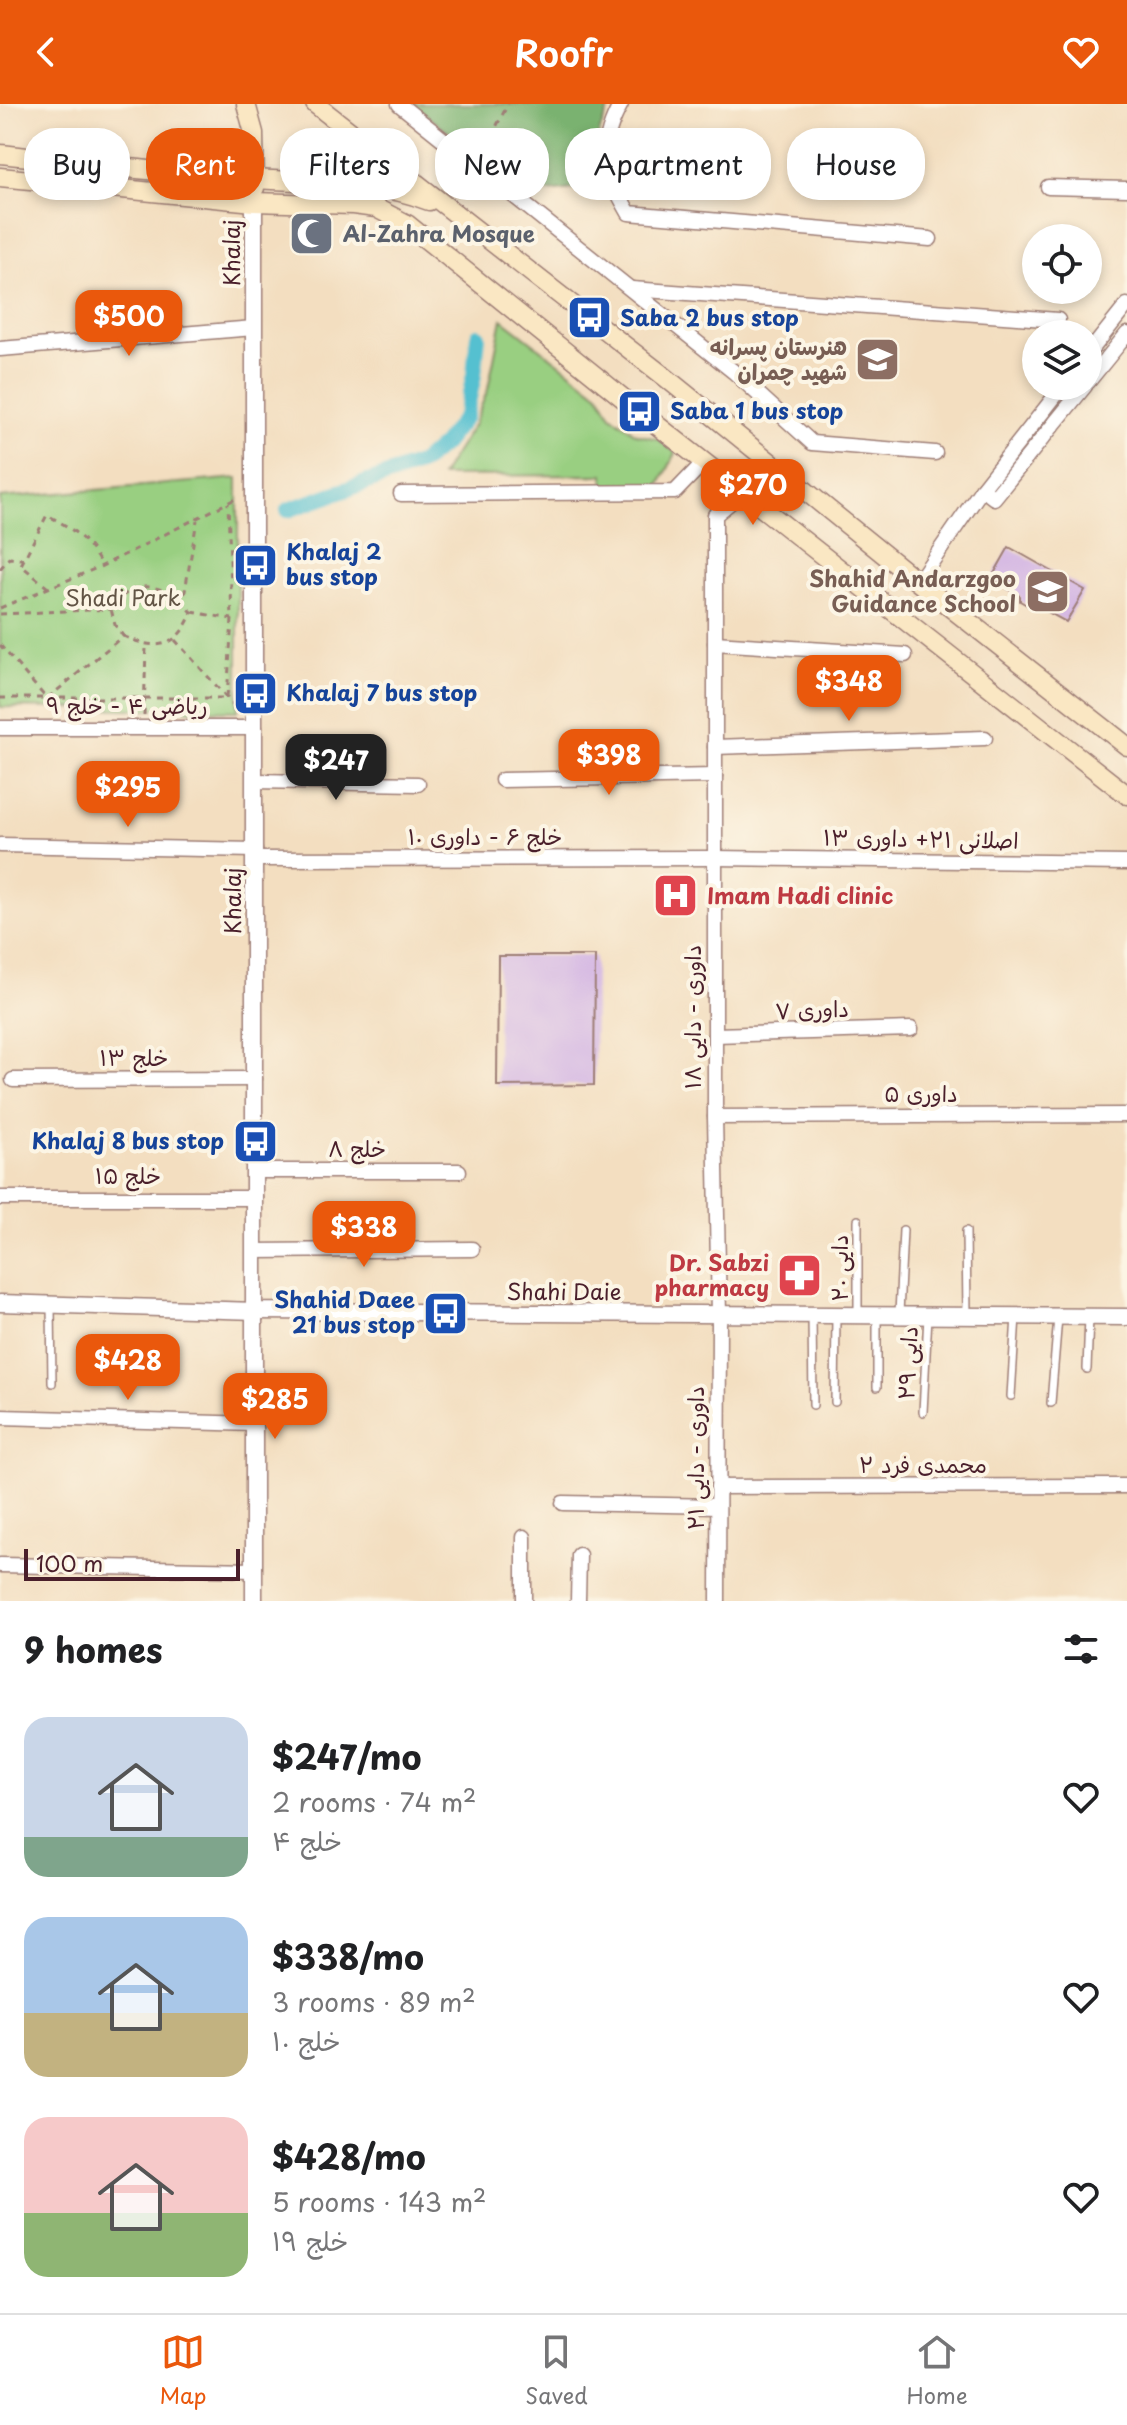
<!DOCTYPE html>
<meta charset="utf-8">
<style>
body{margin:0;font-family:"Playpen Sans","Playpen Sans Arabic",sans-serif;background:#f2f2f2;color:#202124;height:100vh;display:flex;flex-direction:column;font-size:30px;white-space:nowrap}
*{box-sizing:border-box;margin:0}
p{font-size:26px;color:#757577}
.icon{flex:none;width:44px;height:44px;fill:none;stroke:currentColor;stroke-width:2;stroke-linecap:round;stroke-linejoin:round}
.map{position:relative;height:1497px;overflow:hidden}
.drawer{display:flex;flex-direction:column;background:#fff;flex:1}
.drawer>*{flex:none}
.guide{position:absolute;left:24px;top:24px;width:1080px;height:72px;display:flex;gap:16px}
.fabs{position:absolute;left:1022px;top:120px;display:grid;gap:16px}
.fabs a{display:grid;place-items:center;width:80px;height:80px;border-radius:50%;background:#fff;box-shadow:0 4px 12px #0003;font-size:40px}
.scale{position:absolute;left:24px;bottom:20px;width:216px;box-sizing:border-box;padding-left:8px;border:4px solid #4a1f2b;border-top:0;font-size:22px;line-height:28px;white-space:nowrap;color:#4a1f2b;-webkit-text-stroke:6px #fcf5e5;paint-order:stroke}
.price{position:absolute;translate:-50% -68px;padding:0 18px;border-radius:16px;background:#ea580c;color:#fff;font-size:26px;line-height:52px;filter:drop-shadow(0 2px 4px #0008)}
.price::after{content:'';position:absolute;left:50%;top:48px;width:24px;height:18px;margin-left:-12px;background:inherit;clip-path:polygon(0 0,100% 0,50% 100%)}
.price.active{background:#222;color:#fff}
ul{padding:0;list-style:none}
li{display:flex;align-items:center;gap:24px;height:200px;padding:0 24px}
li span{display:grid;place-items:center;flex:none;width:224px;height:160px;border-radius:24px;color:#555}
li>.icon{margin-inline-start:auto}
span .icon{width:96px;height:96px;fill:#fffc;stroke-width:1}
li b{font-size:34px}
h2{display:flex;justify-content:space-between;align-items:center;height:96px;padding:0 24px;font-size:34px}
.chip{padding:0 28px;border-radius:32px;background:#fff;box-shadow:0 4px 12px #0003;font-size:28px;line-height:72px}
.chip.active{background:#ea580c;color:#fff}
header{display:flex;justify-content:space-between;align-items:center;height:104px;padding:0 24px;background:#ea580c;color:#fff;font-size:36px;font-weight:600}
.tab-bar{display:flex;justify-content:space-around;align-items:center;height:112px;border-top:2px solid #e0e0e0;background:#fff;font-size:22px;color:#757577}
.tab-bar a{display:grid;justify-items:center;gap:4px}
.tab-bar .active{color:#ea580c}
.map>svg:first-child{display:block}
</style>
<header><svg class="icon" aria-label="back" viewBox="0 0 24 24"><path d="M15 5l-7 7 7 7"/></svg>Roofr<svg class="icon" aria-label="heart" viewBox="0 0 24 24"><path d="M12 20l-8-8c-3-5 5-10 8-4 3-6 11-1 8 4z"/></svg></header>
<div class="map">
<svg width="1127" height="1497" viewBox="0 0 1127 1497">
<rect width="100%" height="100%" fill="#fcf5e5"/>
<filter id="ink" filterUnits="userSpaceOnUse"><feTurbulence type="fractalNoise" baseFrequency=".0125" numOctaves="2"/><feDisplacementMap in="SourceGraphic" scale="16" xChannelSelector="R" yChannelSelector="G"/><feConvolveMatrix kernelMatrix="1 2 1 2 8 2 1 2 1" color-interpolation-filters="sRGB"/></filter>
<filter id="wash" filterUnits="userSpaceOnUse"><feTurbulence type="fractalNoise" baseFrequency=".006" numOctaves="4" result="noise"/><feDisplacementMap in="SourceGraphic" scale="32" xChannelSelector="R" yChannelSelector="G"/><feGaussianBlur stdDeviation="1.8" result="paint"/><feColorMatrix in="noise" values="0 0 0 0 0 0 0 0 0 0 0 0 0 0 0 0 0 1.4 0 .05"/><feComposite in="paint" operator="in"/></filter>
<g filter="url(#wash)">
<rect width="100%" height="100%" fill="#f3dec0"/>
<!-- green -->
<g fill="#99cf81" stroke="#727756" stroke-width="2">
<polygon points="502,215 599,290 611,311 636,330 658,335 676,349 659,382 604,381 603,371 441,372 474,320 488,285"/>
<polygon points="238,374 238,607 0,603 0,394"/>
</g>
<!-- forest -->
<path fill="#7ab26f" stroke="#62684d" stroke-width="2" d="M411,0h200c-13,30 -22,43 -9,75l-4,7 -66,8z"/>
<g fill="none" stroke-linecap="round" stroke-linejoin="round">
<!-- canal -->
<polyline stroke="#55c0d0" stroke-width="16" points="288,406 422,359 443,341 465,313 474,271 478,232"/>
</g>
<g id="blocks">
<!-- building -->
<g fill="#d1b2e3">
<polygon points="1009,443 1085,486 1066,518 1037,502 1032,504 1020,497 1020,492 991,475"/>
<polygon points="498,852 595,852 594,981 497,982"/>
</g>
</g>
</g>
<g filter="url(#ink)">
<use href="#blocks" fill-opacity="0" stroke="#9e7e76" stroke-width="2"/>
<g fill="none" stroke-linecap="round" stroke-linejoin="round">
<defs>
<g id="service">
<polyline points="966,1127 967,1210"/>
<polyline points="51,1202 52,1279"/>
<polyline points="858,1209 858,1116"/>
<polyline points="899,1210 903,1126"/>
<polyline points="812,1211 813,1301"/>
<polyline points="1087,1265 1089,1213"/>
<polyline points="877,1283 877,1212"/>
<polyline points="1011,1292 1016,1212"/>
<polyline points="835,1298 836,1211"/>
<polyline points="1051,1299 1058,1213"/>
<polyline points="923,1308 928,1212"/>
</g>
<g id="minor">
<polyline points="399,0 734,268 812,339 935,349"/>
<path d="M621,0c-25,45 -16,67 8,109l301,26"/>
<polyline points="1048,83 1127,85"/>
<polyline points="632,185 1058,216"/>
<polyline points="0,245 254,224"/>
<polyline points="1088,250 1127,201"/>
<polyline points="1088,278 1127,230"/>
<polyline points="982,385 994,394 1085,282"/>
<polyline points="401,390 675,388 704,358"/>
<polyline points="918,478 982,385 1063,282"/>
<polyline points="715,539 905,551"/>
<polyline points="0,624 255,624"/>
<polyline points="715,643 985,634"/>
<polyline points="502,676 715,672"/>
<polyline points="255,677 418,680"/>
<polyline points="0,741 255,746"/>
<polyline points="255,755 715,754 1127,759"/>
<polyline points="715,931 911,925"/>
<polyline points="13,976 255,975"/>
<polyline points="715,1013 1127,1011"/>
<polyline points="255,1067 459,1067"/>
<polyline points="0,1094 255,1094"/>
<polyline points="255,1147 472,1145"/>
<polyline points="0,1313 255,1320"/>
<polyline points="718,1383 1127,1382"/>
<polyline points="563,1399 718,1402"/>
<polyline points="0,1461 254,1466"/>
<polyline points="524,1497 524,1433"/>
<polyline points="578,1497 579,1451"/>
<polyline points="718,1497 719,1211 715,1013 715,411 743,388"/>
</g>
<g id="tertiary">
<polyline points="254,98 254,1497"/>
<polyline points="0,1199 256,1207 1127,1213"/>
</g>
<g id="secondary">
<polyline points="246,0 254,29 255,84"/>
<polyline points="315,0 665,273 918,478 1127,642"/>
<path d="M0,50c85,9 170,20 255,25 59,4 118,0 174,22"/>
<polyline points="0,73 254,98 353,101 376,104 407,120 639,307 1127,691"/>
</g>
</defs>
<!-- service casing -->
<use href="#service" stroke="#9e7e76" stroke-width="10"/>
<!-- minor casing -->
<use href="#minor" stroke="#9e7e76" stroke-width="17"/>
<!-- tertiary casing -->
<use href="#tertiary" stroke="#9e7e76" stroke-width="19"/>
<!-- secondary casing -->
<use href="#secondary" stroke="#9e7e76" stroke-width="21"/>
<!-- path -->
<g stroke="#9e7e76" stroke-width="3" stroke-dasharray="6 6" stroke-linecap="butt">
<polyline points="491,57 494,27 508,0"/>
<polyline points="0,465 9,454 23,455"/>
<path d="M48,484l-27,-23 26,-50c28,15 39,23 55,51"/>
<polyline points="0,504 102,462 239,393"/>
<polyline points="192,508 232,515"/>
<polyline points="0,510 111,505"/>
<path d="M123,532c34,15 54,13 69,-24l-9,-9 14,-83"/>
<polyline points="175,536 239,607"/>
<polyline points="0,541 59,609"/>
<polyline points="0,594 227,594 232,515 228,399"/>
<path d="M48,594l75,-62 -8,-11 -4,-16c20,-29 46,-28 72,-6"/>
<polyline points="144,611 146,543"/>
</g>
<!-- service -->
<use href="#service" stroke="#fff" stroke-width="7"/>
<!-- minor -->
<use href="#minor" stroke="#fff" stroke-width="14"/>
<!-- tertiary -->
<use href="#tertiary" stroke="#fff" stroke-width="16"/>
<!-- secondary -->
<use href="#secondary" stroke="#fae7c3" stroke-width="18"/>
</g>
</g>
<!-- icons -->
<defs>
<symbol id="mosque-square" viewBox="-11 -11 22 22"><rect x="-9" y="-9" width="18" height="18" rx="4" fill="#6b7280" stroke="#fcf5e5"/><path d="M3.5-4.9A6 6 0 1 0 3.5 4.9A5 5 0 1 1 3.5-4.9Z" fill="#fff"/></symbol>
<symbol id="bus-square" viewBox="-11 -11 22 22"><rect x="-9" y="-9" width="18" height="18" rx="4" fill="#1a4fb4" stroke="#fcf5e5"/><path d="M-5-6H5V4H4V6H2V4H-2V6H-4V4H-5ZM-3.5-4V0h7V-4ZM-3.5 1.2v1.5H-2V1.2ZM2 1.2v1.5H3.5V1.2Z" fill="#fff"/></symbol>
<symbol id="school-square" viewBox="-11 -11 22 22"><rect x="-9" y="-9" width="18" height="18" rx="4" fill="#8d6e63" stroke="#fcf5e5"/><path d="M0-5L7-2L0 1L-7-2ZM-4 1L0 2.5L4 1V4Q0 6-4 4Z" fill="#fff"/></symbol>
<symbol id="hospital-square" viewBox="-11 -11 22 22"><rect x="-9" y="-9" width="18" height="18" rx="4" fill="#e0444e" stroke="#fcf5e5"/><path d="M-5-5h3v3.5h4V-5h3V5h-3V1.5h-4V5h-3Z" fill="#fff"/></symbol>
<symbol id="pharmacy-square" viewBox="-11 -11 22 22"><rect x="-9" y="-9" width="18" height="18" rx="4" fill="#e0444e" stroke="#fcf5e5"/><path d="M-2-6h4v4h4v4h-4v4h-4v-4h-4v-4h4Z" fill="#fff"/></symbol>
</defs>
<g fill-rule="evenodd">
<use href="#mosque-square" x="286" y="104" width="51" height="51"/>
<use href="#bus-square" x="564" y="188" width="51" height="51"/>
<use href="#school-square" x="852" y="230" width="51" height="51"/>
<use href="#bus-square" x="614" y="282" width="51" height="51"/>
<use href="#bus-square" x="230" y="436" width="51" height="51"/>
<use href="#school-square" x="1022" y="462" width="51" height="51"/>
<use href="#bus-square" x="230" y="564" width="51" height="51"/>
<use href="#hospital-square" x="650" y="766" width="51" height="51"/>
<use href="#bus-square" x="230" y="1012" width="51" height="51"/>
<use href="#pharmacy-square" x="774" y="1146" width="51" height="51"/>
<use href="#bus-square" x="420" y="1184" width="51" height="51"/>
</g>
<g text-anchor="middle" stroke-width="8" stroke-linejoin="round" paint-order="stroke">
<!-- worship labels -->
<g font-size="22" font-weight="bold" fill="#5b616d" stroke="#fcf5e5" text-anchor="start">
<text x="343" y="138">Al-Zahra Mosque</text>
</g>
<!-- street labels -->
<g font-size="22" fill="#4a1f2b" stroke="#fcf5e5">
<text transform="translate(232 149) rotate(-90)" y="8">Khalaj</text>
<text x="127" y="610">ریاضی ۴ - خلج ۹</text>
<text x="485" y="741">خلج ۶ - داوری ۱۰</text>
<text transform="translate(921 735) rotate(1)" y="8">اصلانی ۲۱+ داوری ۱۳</text>
<text transform="translate(233 797) rotate(-90)" y="8">Khalaj</text>
<text transform="translate(812 906) rotate(-2)" y="8">داوری ۷</text>
<text transform="translate(693 913) rotate(-90)" y="8">داوری - دایی ۱۸</text>
<text x="134" y="962">خلج ۱۳</text>
<text x="921" y="998">داوری ۵</text>
<text x="357" y="1053">خلج ۸</text>
<text x="128" y="1080">خلج ۱۵</text>
<text transform="translate(840 1164) rotate(-90)" y="8">دایی ۲۰</text>
<text x="564" y="1196">Shahi Daie</text>
<text transform="translate(908 1259) rotate(-87)" y="8">دایی ۲۹</text>
<text transform="translate(696 1354) rotate(-90)" y="8">داوری - دایی ۲۱</text>
<text x="923" y="1369">محمدی فرد ۲</text>
</g>
<!-- transit labels -->
<g font-size="22" font-weight="bold" fill="#164399" stroke="#fcf5e5" text-anchor="start">
<text x="620" y="222">Saba 2 bus stop</text>
<text x="670" y="315">Saba 1 bus stop</text>
<text x="286" y="456">Khalaj 2<tspan x="286" dy="25">bus stop</tspan></text>
<text x="286" y="597">Khalaj 7 bus stop</text>
<text x="224" y="1045" text-anchor="end">Khalaj 8 bus stop</text>
<text x="415" y="1204" text-anchor="end">Shahid Daee<tspan x="415" dy="25">21 bus stop</tspan></text>
</g>
<!-- education labels -->
<g font-size="22" font-weight="bold" fill="#785e54" stroke="#fcf5e5" text-anchor="end">
<text x="847" y="251">هنرستان پسرانه<tspan x="847" dy="25">شهید چمران</tspan></text>
<text x="1016" y="483">Shahid Andarzgoo<tspan x="1016" dy="25">Guidance School</tspan></text>
</g>
<!-- park labels -->
<g font-size="22" fill="#625445" stroke="#fcf5e5">
<text x="123" y="502">Shadi Park</text>
</g>
<!-- health labels -->
<g font-size="22" font-weight="bold" fill="#be3a42" stroke="#fcf5e5" text-anchor="start">
<text x="707" y="800">Imam Hadi clinic</text>
<text x="769" y="1167" text-anchor="end">Dr. Sabzi<tspan x="769" dy="25">pharmacy</tspan></text>
</g>
</g>
</svg>
<div class="fabs">
<a><svg class="icon" aria-label="locate" viewBox="0 0 24 24"><circle cx="12" cy="12" r="6"/><path d="M12 2v4M12 18v4M2 12h4M18 12h4"/></svg></a>
<a><svg class="icon" aria-label="layers" viewBox="0 0 24 24"><path d="M12 4l9 5-9 5-9-5zM3 14l9 5 9-5"/></svg></a>
</div>
<div class="scale">100 m</div>
<b class="price" style="left:129px;top:254px">$500</b>
<b class="price" style="left:753px;top:423px">$270</b>
<b class="price" style="left:849px;top:619px">$348</b>
<b class="price" style="left:609px;top:693px">$398</b>
<b class="price active" style="left:336px;top:698px">$247</b>
<b class="price" style="left:128px;top:725px">$295</b>
<b class="price" style="left:364px;top:1165px">$338</b>
<b class="price" style="left:128px;top:1298px">$428</b>
<b class="price" style="left:275px;top:1337px">$285</b>
<div class="guide">
<a class="chip">Buy</a>
<a class="chip active">Rent</a>
<a class="chip">Filters</a>
<a class="chip">New</a>
<a class="chip">Apartment</a>
<a class="chip">House</a>
</div>
</div>
<section class="drawer">
<h2>9 homes<svg class="icon" aria-label="filters" viewBox="0 0 24 24"><path d="M4 7h16M4 17h16"/><circle cx="9" cy="7" r="2"/><circle cx="15" cy="17" r="2"/></svg></h2>
<ul>
<li><span style="background:linear-gradient(#c9d6e8 75%,#7fa58c 0)"><svg class="icon" aria-label="home" viewBox="0 0 24 24"><path d="M3 11l9-7 9 7M6 9v11h12V9"/></svg></span><div><b>$247/mo</b><p>2 rooms · 74 m²</p><p>خلج ۴</p></div><svg class="icon" aria-label="heart" viewBox="0 0 24 24"><path d="M12 20l-8-8c-3-5 5-10 8-4 3-6 11-1 8 4z"/></svg></li>
<li><span style="background:linear-gradient(#a9c7e8 60%,#c2b280 0)"><svg class="icon" aria-label="home" viewBox="0 0 24 24"><path d="M3 11l9-7 9 7M6 9v11h12V9"/></svg></span><div><b>$338/mo</b><p>3 rooms · 89 m²</p><p>خلج ۱۰</p></div><svg class="icon" aria-label="heart" viewBox="0 0 24 24"><path d="M12 20l-8-8c-3-5 5-10 8-4 3-6 11-1 8 4z"/></svg></li>
<li><span style="background:linear-gradient(#f6c9c9 60%,#8fb573 0)"><svg class="icon" aria-label="home" viewBox="0 0 24 24"><path d="M3 11l9-7 9 7M6 9v11h12V9"/></svg></span><div><b>$428/mo</b><p>5 rooms · 143 m²</p><p>خلج ۱۹</p></div><svg class="icon" aria-label="heart" viewBox="0 0 24 24"><path d="M12 20l-8-8c-3-5 5-10 8-4 3-6 11-1 8 4z"/></svg></li>
</ul>
</section>
<nav class="tab-bar">
<a class="active"><svg class="icon" aria-label="map" viewBox="0 0 24 24"><path d="M3 6l6-2 6 2 6-2v14l-6 2-6-2-6 2zM9 4v14M15 6v14"/></svg>Map</a>
<a><svg class="icon" aria-label="saved" viewBox="0 0 24 24"><path d="M7 4h10v16l-5-4-5 4z"/></svg>Saved</a>
<a><svg class="icon" aria-label="home" viewBox="0 0 24 24"><path d="M3 11l9-7 9 7M6 9v11h12V9"/></svg>Home</a>
</nav>
